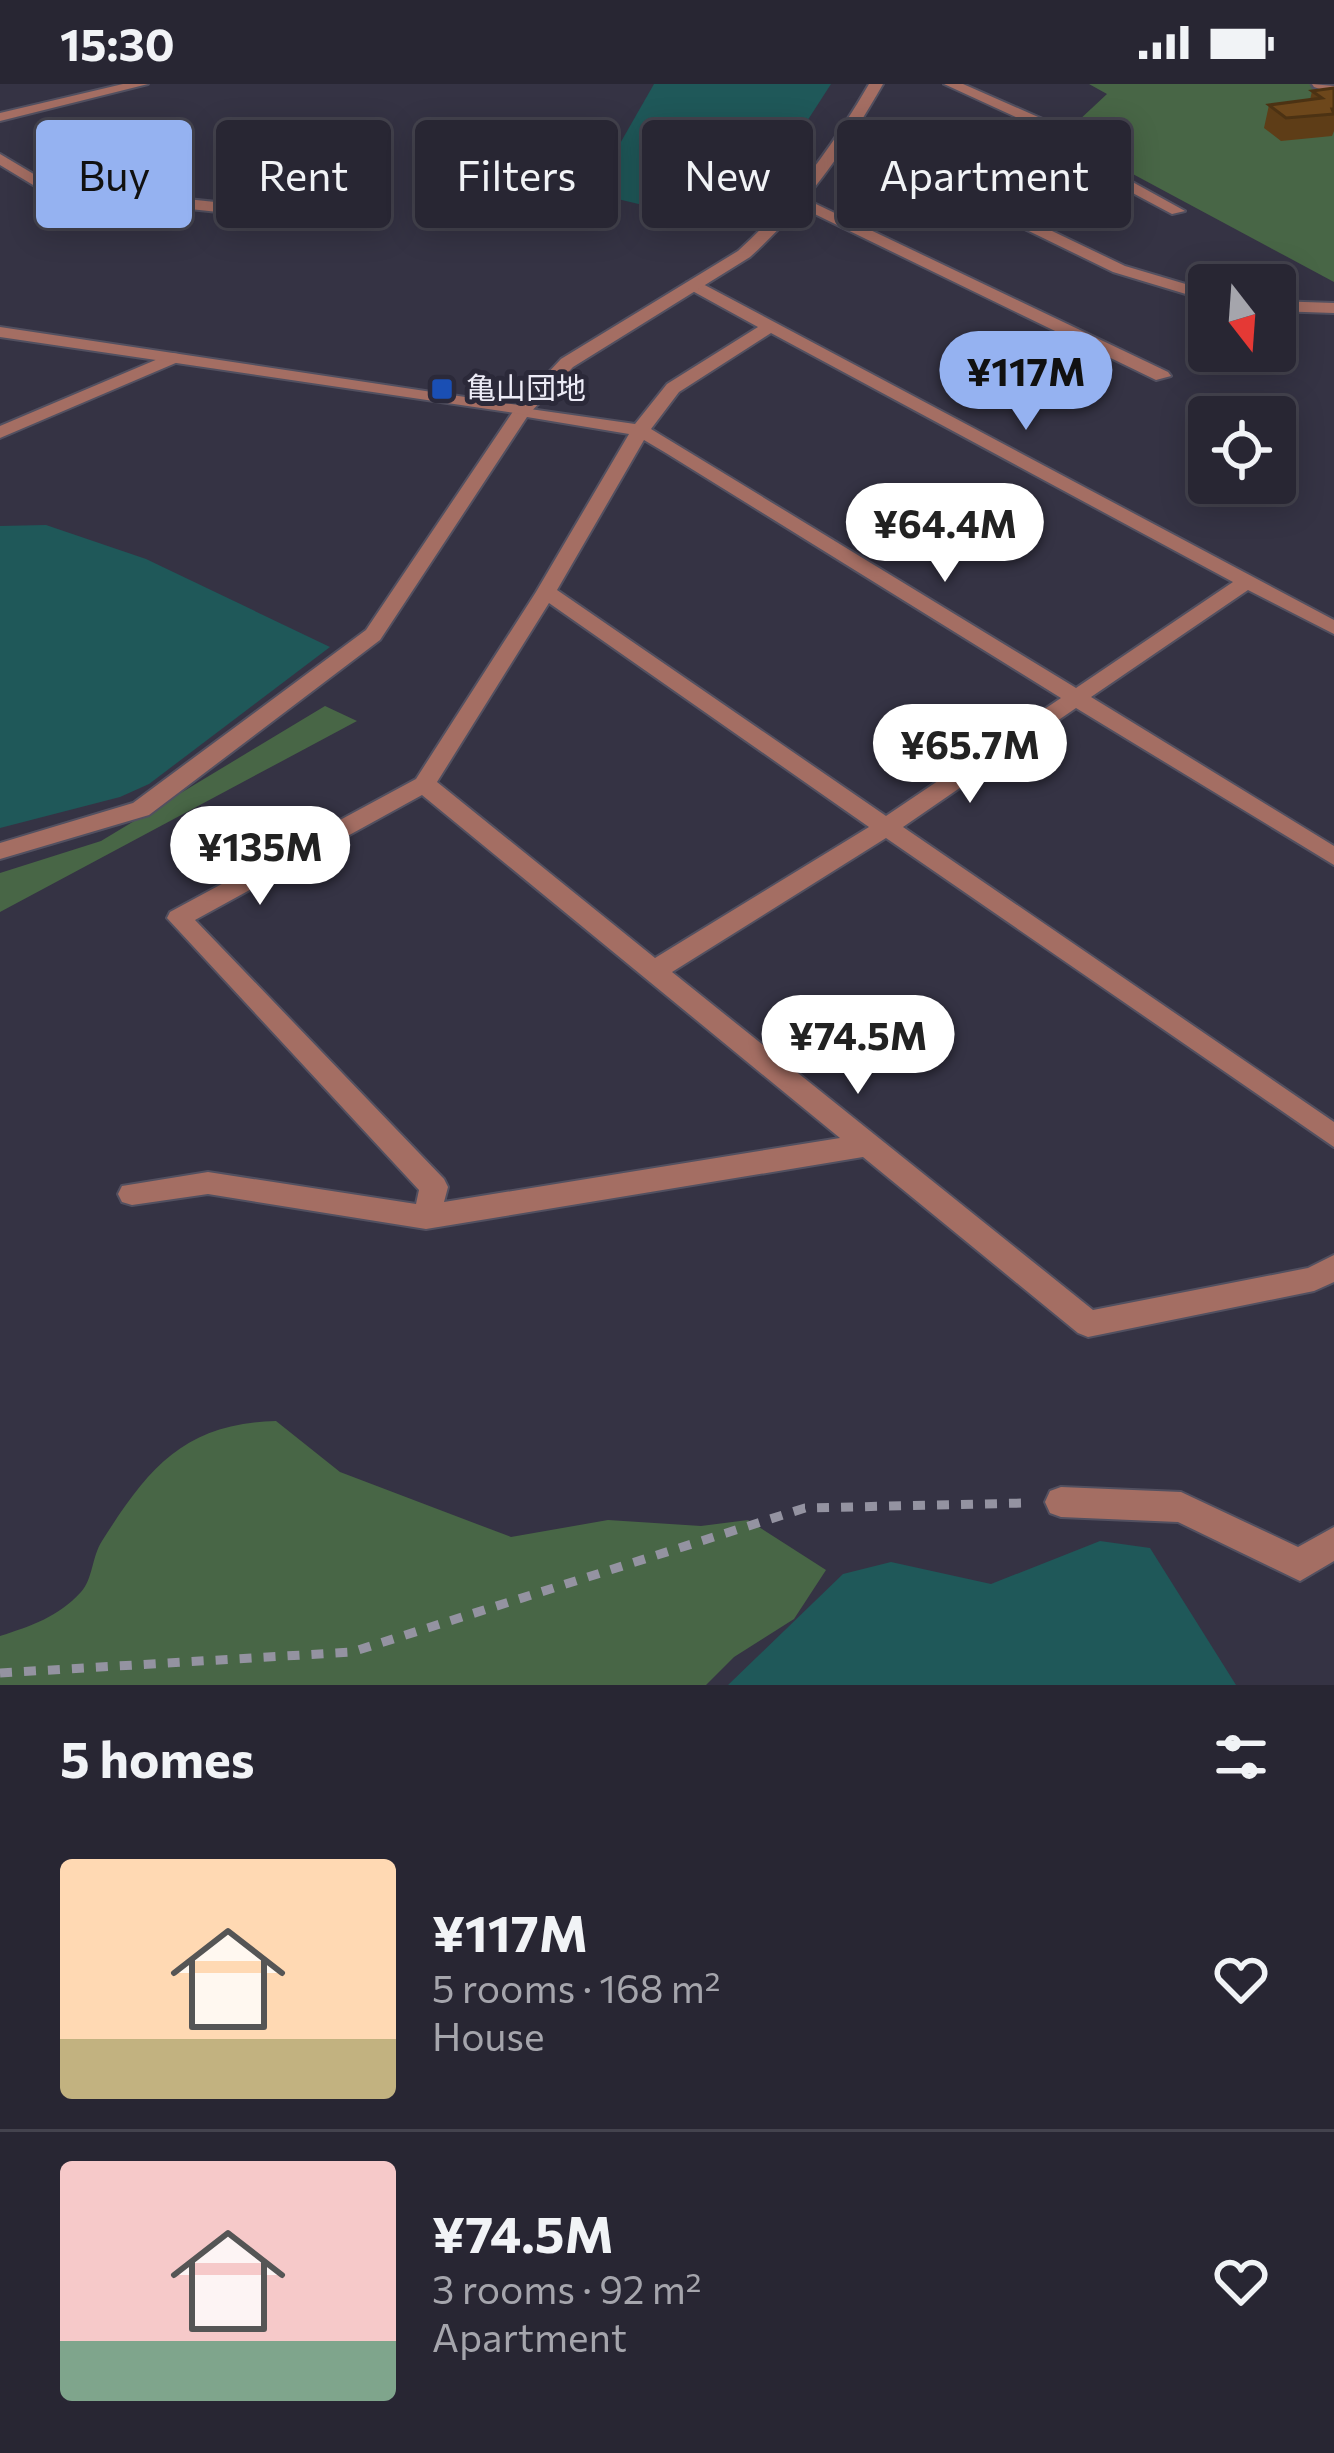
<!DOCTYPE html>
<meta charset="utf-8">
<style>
body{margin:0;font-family:Commissioner,"Noto Sans JP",sans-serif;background:#302e3b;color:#f1f3f6;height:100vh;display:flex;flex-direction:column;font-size:45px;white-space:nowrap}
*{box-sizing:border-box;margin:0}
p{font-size:39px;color:#a5a5ac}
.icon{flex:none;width:66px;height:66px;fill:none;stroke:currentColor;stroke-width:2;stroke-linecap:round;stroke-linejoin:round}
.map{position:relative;height:1601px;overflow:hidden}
.panel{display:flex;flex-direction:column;background:#282633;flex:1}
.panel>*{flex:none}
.hud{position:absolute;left:36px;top:36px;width:1263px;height:108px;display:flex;gap:24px}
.needle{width:78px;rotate:163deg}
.fabs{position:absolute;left:1188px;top:180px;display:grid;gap:24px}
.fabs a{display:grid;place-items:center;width:108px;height:108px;border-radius:12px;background:#282633;box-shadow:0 6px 30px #0003,0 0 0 3px #44434e;font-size:60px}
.price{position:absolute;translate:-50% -102px;padding:0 27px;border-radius:42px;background:#fff;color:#222;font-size:39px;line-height:78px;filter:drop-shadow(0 3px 6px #0008)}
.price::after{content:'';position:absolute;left:50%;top:72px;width:36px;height:27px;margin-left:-18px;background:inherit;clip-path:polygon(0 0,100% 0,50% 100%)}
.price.current{background:#95b2f1;color:#111}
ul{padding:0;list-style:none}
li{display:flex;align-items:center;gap:36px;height:300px;padding:0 60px}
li+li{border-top:3px solid #44434e}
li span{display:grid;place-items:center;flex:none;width:336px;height:240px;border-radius:12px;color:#555}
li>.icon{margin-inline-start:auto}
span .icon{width:144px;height:144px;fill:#fffc;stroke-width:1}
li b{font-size:51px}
h2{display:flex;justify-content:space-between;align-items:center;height:144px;padding:0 60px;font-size:51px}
.tag{padding:0 42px;border-radius:12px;background:#282633;box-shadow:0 6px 30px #0003,0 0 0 3px #44434e;font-size:42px;line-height:108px}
.tag.current{background:#95b2f1;color:#111}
.status{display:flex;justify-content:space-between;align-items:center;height:84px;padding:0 60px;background:#282633;direction:ltr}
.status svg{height:33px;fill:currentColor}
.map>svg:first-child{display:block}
</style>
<div class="status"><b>15:30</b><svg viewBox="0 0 49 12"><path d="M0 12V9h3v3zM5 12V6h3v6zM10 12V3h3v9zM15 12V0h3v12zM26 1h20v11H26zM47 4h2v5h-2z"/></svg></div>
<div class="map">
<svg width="1334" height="1601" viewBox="0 0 1334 1601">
<rect width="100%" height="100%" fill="#353344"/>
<!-- green -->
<g fill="#486646">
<polygon points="1089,0 1334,0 1334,198 1062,52 1107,10"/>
<polygon points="325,622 357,637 0,828 0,789 101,757"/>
<path d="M276,1337l64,51 171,65 97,-17 93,6 47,-6 78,50 -32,49 -60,38 -28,28h-706v-49c31,-10 58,-19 81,-44 12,-13 11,-36 21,-51 47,-74 82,-117 174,-120z"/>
</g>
<!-- water -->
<g fill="#1f5859">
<polygon points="654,0 831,0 791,62 768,76 760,102 710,131 693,133 605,112 618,63"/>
<polygon points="46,441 146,475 330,563 149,700 120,713 0,744 0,442"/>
<polygon points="1100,1457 1150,1464 1236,1601 728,1601 843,1490 891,1478 991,1500"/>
</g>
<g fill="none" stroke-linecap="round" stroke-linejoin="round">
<defs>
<polygon id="service" points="1312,0 1334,2 1334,10 1314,3"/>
<g id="minor">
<polygon points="123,0 148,0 0,37 0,29"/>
<polygon points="944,0 963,0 1054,40 1056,43 1049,52 1185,127 1172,130 1041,60 1035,66 952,99 1125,182 1209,207 1209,217 1113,188 838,54 850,51 940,93 1025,60 1040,44"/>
<polygon points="0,70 52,101 274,124 282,129 274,134 48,110 0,81"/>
<polygon points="797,111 1168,288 1171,292 1156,296 792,119 789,116"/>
<path d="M687,198h12l635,338v14l-86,-44 -157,107 243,149v19l-258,-157 -173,119 431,295v25l-448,-309 -214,134 421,338 215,-42 26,-13v27l-20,9 -226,46 -10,-4 -215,-176 -437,72 -218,-35 -76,11 -10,-3 -4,-8 4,-8 86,-14 208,32 3,-14 -252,-272 3,-6 246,-133 120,-187 93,-158 -102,-17 -147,223 -231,175 -149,44v-16l133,-40 233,-173 150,-223 119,17 32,-40 91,-57 -71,-39zM771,249l462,249 -157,106 -425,-259 28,-37zM644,356l22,13 395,245 -175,118 -329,-226zM549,519l320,224 -214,131 -218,-176zM422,711l418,343 -396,64 4,-15 -4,-8 -249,-259z"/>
<polygon points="1275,217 1334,219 1334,229 1275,227"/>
<polygon points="172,269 178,270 178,278 0,354 0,342"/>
<polygon points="1061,1403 1181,1408 1298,1463 1334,1443 1334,1477 1300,1497 1178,1438 1061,1433 1050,1429 1045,1418 1050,1407"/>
</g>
<path id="tertiary" d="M869,0h14c-37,65 -78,123 -133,173l-177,110 -45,48 -528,-78v-10l518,78 43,-46 177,-108c54,-49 95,-105 131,-167z"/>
</defs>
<!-- service casing -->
<use href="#service" stroke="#525060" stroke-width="5"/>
<!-- minor casing -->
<use href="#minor" stroke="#525060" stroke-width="4"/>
<!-- tertiary casing -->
<use href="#tertiary" stroke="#525060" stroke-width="4"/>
<!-- path -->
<polyline stroke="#9493a1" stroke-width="9" stroke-dasharray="12 12" stroke-linecap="butt" points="0,1589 352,1568 805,1424 1025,1419"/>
<!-- service -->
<use href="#service" fill="#a46e63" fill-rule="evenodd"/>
<!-- minor -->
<use href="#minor" fill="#a46e63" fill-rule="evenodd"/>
<!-- tertiary -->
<use href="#tertiary" fill="#a46e63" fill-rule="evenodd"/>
</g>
<!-- wall -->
<polygon fill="#5e3d17" points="1334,4 1334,47 1332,52 1281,57 1264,44 1269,21 1310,16 1312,7"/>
<!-- building -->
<polygon fill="#6d471b" stroke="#4c3213" stroke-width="3" points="1334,4 1334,25 1332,25 1334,30 1286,34 1269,21 1322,14 1312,7"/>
<!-- markers -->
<rect fill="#1a4fb4" stroke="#2b2939" stroke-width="4.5" x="430" y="293" width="24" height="24" rx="6"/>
<g text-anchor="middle" stroke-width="10" stroke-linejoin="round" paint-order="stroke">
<!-- far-poi labels -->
<g font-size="30" fill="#ecebf6" stroke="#2b2939" text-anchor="start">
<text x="466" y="315">亀山団地</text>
</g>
</g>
</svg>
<div class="fabs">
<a><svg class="needle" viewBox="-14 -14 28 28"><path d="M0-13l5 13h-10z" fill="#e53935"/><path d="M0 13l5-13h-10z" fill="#a5a5ac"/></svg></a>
<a><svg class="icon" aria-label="locate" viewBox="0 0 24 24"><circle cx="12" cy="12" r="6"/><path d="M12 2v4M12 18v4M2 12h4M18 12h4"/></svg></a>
</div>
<b class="price current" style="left:1026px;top:349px">¥117M</b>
<b class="price" style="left:945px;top:501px">¥64.4M</b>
<b class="price" style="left:970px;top:722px">¥65.7M</b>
<b class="price" style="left:260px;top:824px">¥135M</b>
<b class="price" style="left:858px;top:1013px">¥74.5M</b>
<div class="hud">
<a class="tag current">Buy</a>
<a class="tag">Rent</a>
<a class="tag">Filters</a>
<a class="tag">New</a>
<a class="tag">Apartment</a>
</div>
</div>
<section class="panel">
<h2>5 homes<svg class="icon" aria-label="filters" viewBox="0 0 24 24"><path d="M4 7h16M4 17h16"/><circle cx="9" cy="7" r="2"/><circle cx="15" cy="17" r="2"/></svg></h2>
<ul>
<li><span style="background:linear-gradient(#ffd9b3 75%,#c2b280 0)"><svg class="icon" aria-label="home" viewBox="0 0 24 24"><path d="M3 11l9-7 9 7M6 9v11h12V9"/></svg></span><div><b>¥117M</b><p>5 rooms · 168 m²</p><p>House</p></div><svg class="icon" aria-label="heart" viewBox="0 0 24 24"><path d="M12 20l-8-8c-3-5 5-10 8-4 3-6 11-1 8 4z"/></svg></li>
<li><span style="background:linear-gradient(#f6c9c9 75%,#7fa58c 0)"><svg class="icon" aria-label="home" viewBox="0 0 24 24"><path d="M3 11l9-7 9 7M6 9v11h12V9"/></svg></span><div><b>¥74.5M</b><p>3 rooms · 92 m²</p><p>Apartment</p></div><svg class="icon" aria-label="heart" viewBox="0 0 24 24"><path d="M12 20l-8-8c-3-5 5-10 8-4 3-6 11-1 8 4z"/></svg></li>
</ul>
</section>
